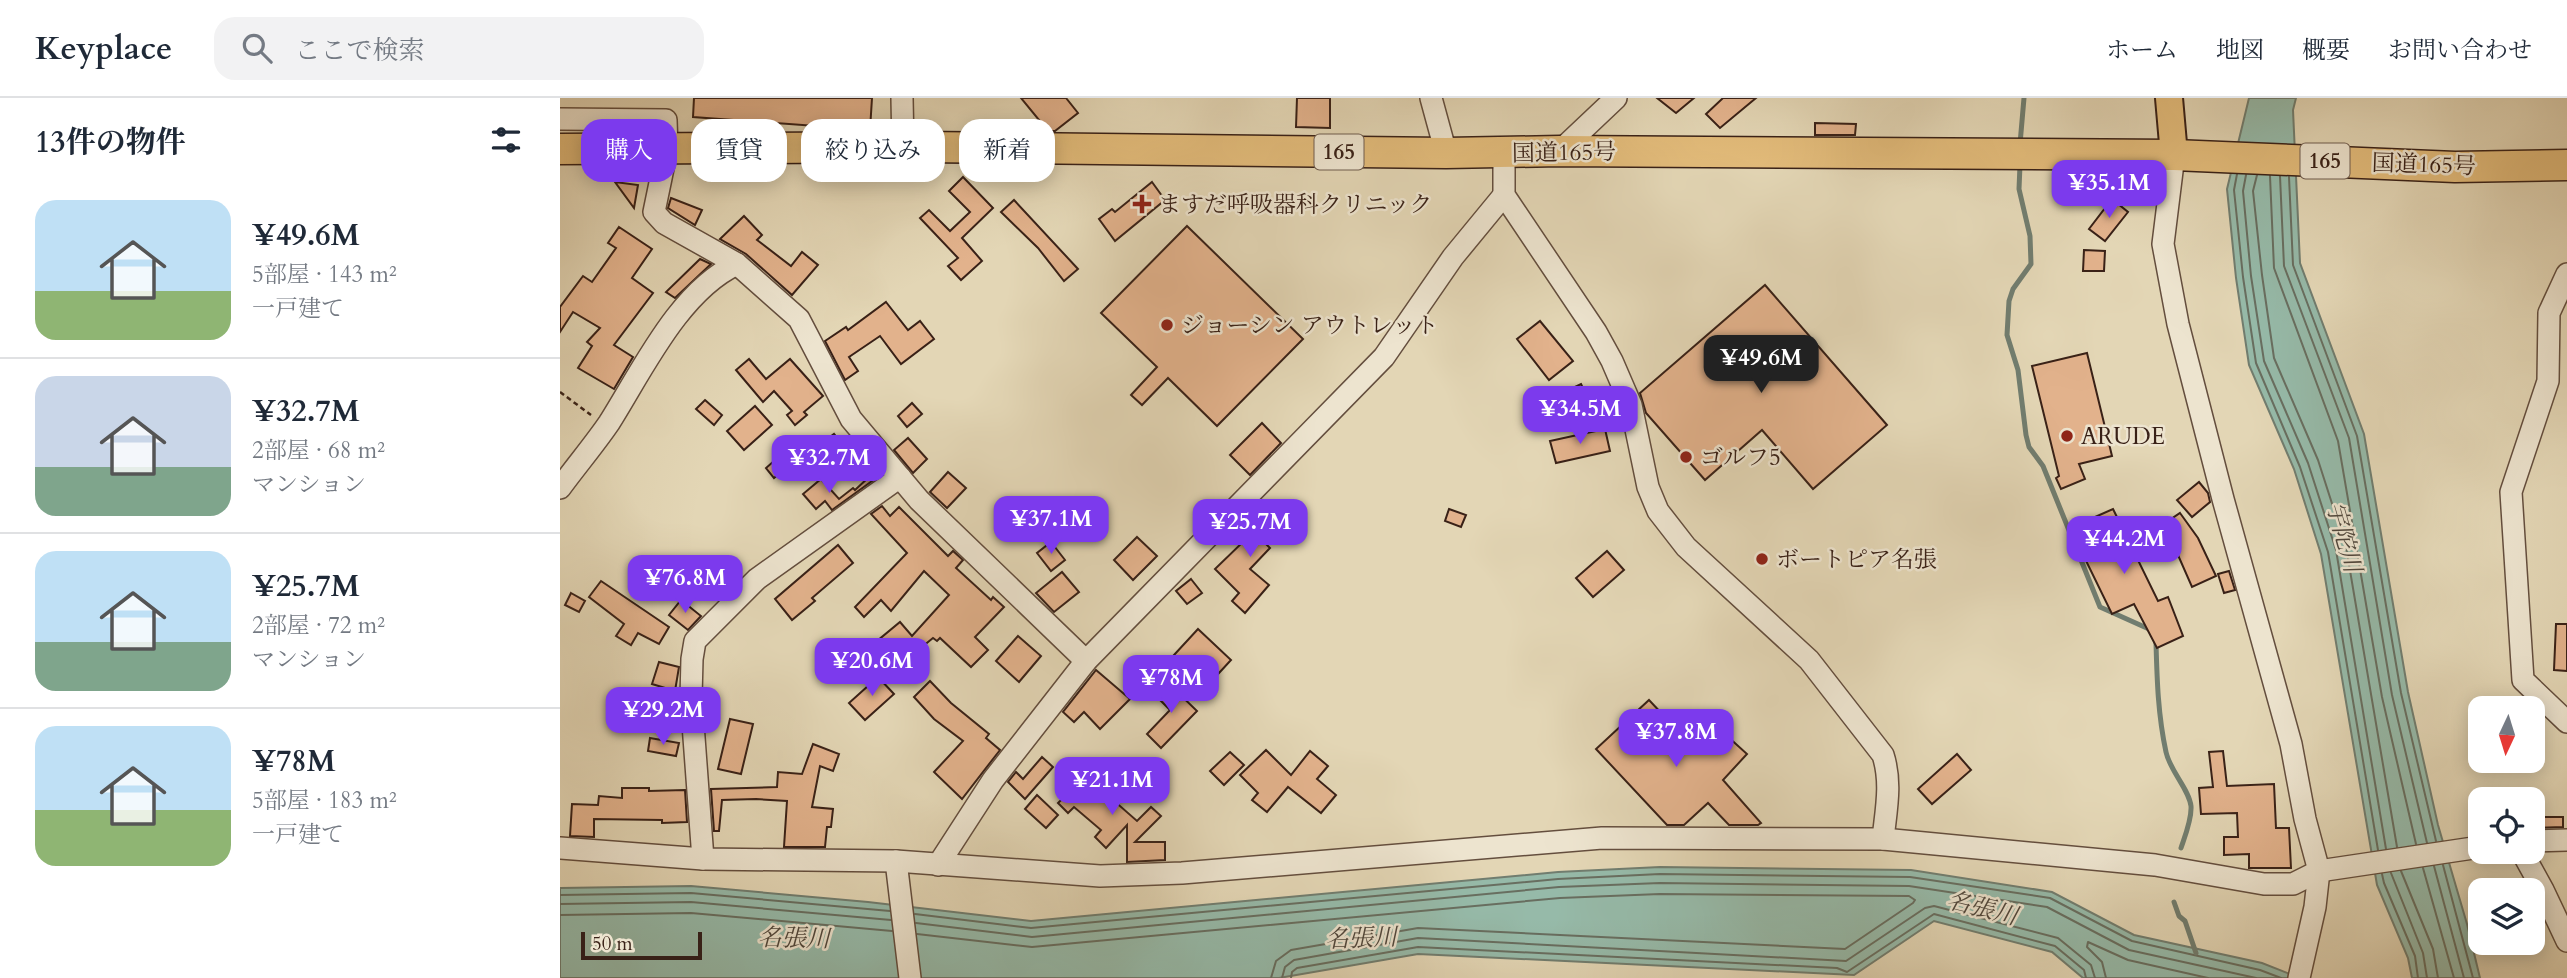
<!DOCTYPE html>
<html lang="ja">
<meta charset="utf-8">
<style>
body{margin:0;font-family:Cardo,"Noto Serif JP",serif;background:#f2f2f3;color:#1f2937;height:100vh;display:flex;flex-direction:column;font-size:26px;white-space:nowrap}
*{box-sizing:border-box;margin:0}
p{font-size:23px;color:#747a83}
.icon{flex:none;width:38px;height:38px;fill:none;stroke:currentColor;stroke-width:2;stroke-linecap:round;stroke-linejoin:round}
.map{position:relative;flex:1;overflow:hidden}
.details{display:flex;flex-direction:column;background:#fff;width:560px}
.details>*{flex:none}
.hud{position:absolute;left:21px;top:21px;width:665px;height:63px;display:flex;gap:14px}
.needle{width:46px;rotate:184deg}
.buttons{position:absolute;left:1908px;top:598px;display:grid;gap:14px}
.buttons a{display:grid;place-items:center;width:77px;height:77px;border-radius:14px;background:#fff;box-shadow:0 4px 18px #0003;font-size:35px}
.scale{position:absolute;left:21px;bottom:18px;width:121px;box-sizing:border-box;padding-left:7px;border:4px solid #392117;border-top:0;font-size:19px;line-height:24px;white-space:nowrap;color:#392117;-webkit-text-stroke:5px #ede4cf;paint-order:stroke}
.price{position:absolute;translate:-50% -60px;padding:0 16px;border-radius:14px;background:#7c3aed;color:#fff;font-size:23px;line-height:46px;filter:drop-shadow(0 2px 4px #0008)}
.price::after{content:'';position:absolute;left:50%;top:42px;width:21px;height:16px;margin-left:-10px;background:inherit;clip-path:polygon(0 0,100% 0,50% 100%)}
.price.active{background:#222;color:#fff}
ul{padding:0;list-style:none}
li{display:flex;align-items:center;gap:21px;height:175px;padding:0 35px}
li+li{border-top:2px solid #e0e1e3}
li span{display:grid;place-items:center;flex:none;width:196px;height:140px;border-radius:21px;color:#555}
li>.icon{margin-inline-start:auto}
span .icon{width:84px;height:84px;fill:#fffc;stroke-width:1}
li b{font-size:30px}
h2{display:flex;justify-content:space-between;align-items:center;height:84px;padding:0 35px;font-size:30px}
.pill{padding:0 24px;border-radius:21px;background:#fff;box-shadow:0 4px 18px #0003;font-size:24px;line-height:63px}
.pill.active{background:#7c3aed;color:#fff}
header{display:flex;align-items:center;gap:42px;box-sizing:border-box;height:98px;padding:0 35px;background:#fff;border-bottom:2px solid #e0e1e3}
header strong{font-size:33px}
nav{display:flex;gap:38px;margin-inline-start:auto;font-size:24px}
.search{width:490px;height:63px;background:#f2f2f3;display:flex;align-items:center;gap:18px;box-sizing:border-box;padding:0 24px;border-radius:21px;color:#747a83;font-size:26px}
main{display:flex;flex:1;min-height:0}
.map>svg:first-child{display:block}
</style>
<header>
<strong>Keyplace</strong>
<div class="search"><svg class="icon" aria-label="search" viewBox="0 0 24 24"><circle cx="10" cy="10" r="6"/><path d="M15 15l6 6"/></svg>ここで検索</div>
<nav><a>ホーム</a><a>地図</a><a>概要</a><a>お問い合わせ</a></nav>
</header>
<main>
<section class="details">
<h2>13件の物件<svg class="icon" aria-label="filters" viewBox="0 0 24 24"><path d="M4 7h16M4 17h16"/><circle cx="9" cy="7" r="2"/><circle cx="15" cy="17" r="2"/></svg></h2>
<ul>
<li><span style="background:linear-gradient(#bfe0f5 65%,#8fb573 0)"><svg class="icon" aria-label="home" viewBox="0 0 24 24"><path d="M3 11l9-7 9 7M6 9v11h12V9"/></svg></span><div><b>¥49.6M</b><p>5部屋 · 143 m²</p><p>一戸建て</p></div></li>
<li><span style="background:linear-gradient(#c9d6e8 65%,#7fa58c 0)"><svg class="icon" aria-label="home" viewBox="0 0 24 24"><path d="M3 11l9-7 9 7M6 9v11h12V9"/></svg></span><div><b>¥32.7M</b><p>2部屋 · 68 m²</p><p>マンション</p></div></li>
<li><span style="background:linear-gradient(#bfe0f5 65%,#7fa58c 0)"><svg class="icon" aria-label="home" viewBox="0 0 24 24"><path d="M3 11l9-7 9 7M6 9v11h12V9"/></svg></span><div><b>¥25.7M</b><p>2部屋 · 72 m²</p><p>マンション</p></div></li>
<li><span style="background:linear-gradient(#bfe0f5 60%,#8fb573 0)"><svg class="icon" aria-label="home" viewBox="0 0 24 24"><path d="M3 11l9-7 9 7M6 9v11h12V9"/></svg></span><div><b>¥78M</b><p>5部屋 · 183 m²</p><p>一戸建て</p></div></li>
</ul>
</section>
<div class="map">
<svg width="2007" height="880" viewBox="0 0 2007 880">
<rect width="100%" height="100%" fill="#e3d6b5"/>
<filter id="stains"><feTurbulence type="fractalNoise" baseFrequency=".00286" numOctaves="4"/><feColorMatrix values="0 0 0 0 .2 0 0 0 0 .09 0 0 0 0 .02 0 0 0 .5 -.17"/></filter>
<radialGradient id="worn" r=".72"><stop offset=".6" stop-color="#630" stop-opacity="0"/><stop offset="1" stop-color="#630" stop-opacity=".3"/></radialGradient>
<!-- water -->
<g fill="#96baa9" stroke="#717d6f" stroke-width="2">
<polygon points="1689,0 1736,0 1733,12 1740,165 1804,336 1848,594 1878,727 1907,826 1920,880 1852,880 1848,860 1817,787 1761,456 1734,371 1689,267 1676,180 1667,91"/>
<polygon points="1100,769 1351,772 1492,794 1574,837 1702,865 1740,880 1523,880 1492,854 1374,823 1294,877 858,856 719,880 0,880 0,790 131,788 308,804 471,823 998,774"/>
</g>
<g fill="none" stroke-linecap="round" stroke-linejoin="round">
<!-- shore -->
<g stroke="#686e60" stroke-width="2">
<polyline points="1677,76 1674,92 1683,179 1696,265 1740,369 1768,454 1818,752"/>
<polyline points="1686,77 1683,93 1691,178 1704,263 1748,365 1776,452 1826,751"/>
<polyline points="1697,77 1693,93 1702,177 1714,260 1758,362 1786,449 1837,749"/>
<polyline points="1710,78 1714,170 1778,343 1822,599 1856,746"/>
<polyline points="1720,78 1724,168 1789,340 1832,597 1867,745"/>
<polyline points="1729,79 1733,167 1797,338 1841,595 1876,743"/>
<polyline points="1883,767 1913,880"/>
<polyline points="1874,768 1904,880"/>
<polyline points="1863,770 1894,880"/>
<polyline points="1841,773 1873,851 1878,880"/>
<polyline points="1831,775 1863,855 1867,880"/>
<polyline points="1822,776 1824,785 1855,858 1858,880"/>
<polyline points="0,797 131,795 330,813"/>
<polyline points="0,806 131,804 331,822"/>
<polyline points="355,816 471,830 998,781 1100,776 1350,779 1490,800 1572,843 1700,872 1721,880"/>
<polyline points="0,817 131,815 332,833"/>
<polyline points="356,825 472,839 999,789 1100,785 1349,788 1487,809 1569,852 1696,880"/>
<polyline points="357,836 472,849 1000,800 1100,796 1349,798 1355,802 1353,805 1285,851 858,830 731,852 716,863 711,880"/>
<polyline points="722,880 725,869 734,862 858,840 1286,863 1365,810 1374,808 1498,840 1531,867 1535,880"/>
<polyline points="731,880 732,874 737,870 858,849 1277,870 1287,874 1374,816 1495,848 1524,872 1526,880"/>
<polyline points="1546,880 1542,864 1527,849 1528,844 1568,862 1648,880"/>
</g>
<!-- stream -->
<g stroke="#717d6f" stroke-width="5">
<polyline points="1460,46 1464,0"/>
<polyline points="1460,67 1459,91 1470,138 1471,166 1453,191 1449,203 1447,237 1458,272 1466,337 1469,349 1483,368 1540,509 1589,531"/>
<path d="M1596,545c1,37 2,72 10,109 4,19 23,37 25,54 1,13 -6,30 -10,42"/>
<polyline points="1614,804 1619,818 1625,823 1636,855"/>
</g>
</g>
<!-- building -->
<g fill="#e2b28c" stroke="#392117" stroke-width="2">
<polygon points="134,0 312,0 310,32 133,19"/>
<polygon points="461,0 506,0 518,15 495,33 488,33"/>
<polygon points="737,0 770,0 770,30 736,29"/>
<polygon points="1097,0 1134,0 1116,15"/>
<polygon points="1163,0 1196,0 1160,30 1146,16"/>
<polygon points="1255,25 1296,26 1295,37 1255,37"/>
<polygon points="403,79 433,110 402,140 422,163 401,182 388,168 398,160 360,120 369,112 390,133 410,114 389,93"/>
<polygon points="55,84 78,87 74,110"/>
<polygon points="592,84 605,102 555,143 539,121 552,111 555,114"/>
<polygon points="111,100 142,112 135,127 108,110"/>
<polygon points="1552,101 1568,114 1545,143 1529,131"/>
<polygon points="454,102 518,171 504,183 478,150 441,114"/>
<polygon points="184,118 202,137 197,142 231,168 242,154 258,167 232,197 186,156 160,141"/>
<polygon points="627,128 743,241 657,328 608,280 582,307 571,297 597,269 541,215"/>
<polygon points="59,129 92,151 72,180 93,195 54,247 73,259 54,291 18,270 32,248 27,244 40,230 13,214 0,234 0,209 23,178 32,184 56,150 48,145"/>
<polygon points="1524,152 1545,153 1544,173 1523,173"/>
<polygon points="140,161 151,166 115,200 106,194"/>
<polygon points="1205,187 1327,327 1253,391 1202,332 1145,382 1086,315 1080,295"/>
<polygon points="326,204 348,232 360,223 374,241 341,266 320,238 289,259 298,273 285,282 265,243 286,229 288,232"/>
<polygon points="980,223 1013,263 989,282 957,241"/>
<polygon points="1527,255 1552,358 1519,366 1525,381 1501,391 1496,380 1499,378 1472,268"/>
<polygon points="189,261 206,281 230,261 263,298 244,314 247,317 235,327 227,317 232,313 214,293 203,304 176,272"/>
<polygon points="1021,286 1030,306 984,328 974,308"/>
<polygon points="145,302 162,317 154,327 136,311"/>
<polygon points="352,305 362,316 347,329 338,318"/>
<polygon points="195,308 212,327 184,352 167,333"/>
<polygon points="702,325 721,345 690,377 670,357"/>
<polygon points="1045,331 1050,353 996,365 990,343"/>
<polygon points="274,336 291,357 273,371 256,350"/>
<polygon points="348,340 367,361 353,375 334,352"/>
<polygon points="231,348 240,358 214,380 206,370"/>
<polygon points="388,374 406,390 387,410 370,394"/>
<polygon points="309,379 312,383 272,412 265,403 256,411 243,396 261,381 279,401 293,390 295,392"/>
<polygon points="1639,384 1648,395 1650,404 1632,419 1617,402"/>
<polygon points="322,408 330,418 339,409 388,458 393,453 403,462 396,470 431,502 433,499 444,509 415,539 428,552 411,569 380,540 377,543 373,540 326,578 305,553 340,524 352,538 389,497 364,473 331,513 321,502 304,519 295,509 347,455 311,416"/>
<polygon points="713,409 726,423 703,443 710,450 690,471 709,487 685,515 672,503 679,495 655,471 685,442 675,430 684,421 691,428"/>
<polygon points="889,411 906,417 901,429 885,423"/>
<polygon points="1553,411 1598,503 1608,499 1623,538 1597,550 1574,506 1552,516 1510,430"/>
<polygon points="1620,415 1638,440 1656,478 1632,489 1618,457 1598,430"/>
<polygon points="577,439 597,458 573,482 554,462"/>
<polygon points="491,444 505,462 491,473 477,455"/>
<polygon points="278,447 293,465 252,500 255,503 232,522 215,501"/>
<polygon points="1047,453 1064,472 1033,499 1016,480"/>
<polygon points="1669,473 1675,492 1664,495 1658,476"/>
<polygon points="502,474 519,494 494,514 476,495"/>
<polygon points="631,481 642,495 627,506 616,493"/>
<polygon points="41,483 109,529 99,546 78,535 71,547 56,538 64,526 29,499"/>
<polygon points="11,495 25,503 19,514 5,507"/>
<polygon points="121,502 141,518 128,532 109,517"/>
<polygon points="1996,526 2007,526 2007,573 1994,572"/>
<polygon points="638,531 671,562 647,588 614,557"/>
<polygon points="458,538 481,558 459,584 436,563"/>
<polygon points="99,564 119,569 115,593 92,586"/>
<polygon points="536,572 570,601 540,631 524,614 514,624 503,614"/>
<polygon points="318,579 334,596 305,622 289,605"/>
<polygon points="370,583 391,605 429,636 426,640 440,652 402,701 374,674 403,643 374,621 354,599"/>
<polygon points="607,584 637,613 601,650 587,636 610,612 595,597"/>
<polygon points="1089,602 1135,651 1156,628 1187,656 1163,682 1201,725 1198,727 1169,727 1148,705 1124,727 1107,727 1036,651"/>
<polygon points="145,606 158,610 153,627 146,625"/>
<polygon points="170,621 193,626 181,676 158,671"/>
<polygon points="90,640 119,645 116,658 88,653"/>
<polygon points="253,646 279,656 273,673 260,668 252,709 273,711 271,729 267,729 265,749 224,749 227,703 196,701 162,702 159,733 154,733 151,691 217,689 218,674 242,676"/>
<polygon points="706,652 731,677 750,653 768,668 757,681 776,697 761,715 728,689 707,714 692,702 698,695 680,677"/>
<polygon points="1663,653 1667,688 1714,686 1716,730 1729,730 1731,770 1689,770 1689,756 1664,757 1664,739 1678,739 1677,715 1641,716 1639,690 1653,689 1649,654"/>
<polygon points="670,654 684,667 664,687 650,673"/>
<polygon points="1397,656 1411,672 1372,706 1358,691"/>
<polygon points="482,659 493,669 465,701 448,684 456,674 463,681"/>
<polygon points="528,662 545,678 536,687 577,723 591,709 601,718 575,744 605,744 605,762 567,764 567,727 546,750 535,739 541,732 514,709 508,715 498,705 522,682 515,676"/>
<polygon points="62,690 89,690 89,693 125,692 127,724 102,725 102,722 34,721 34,739 10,738 12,706 38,707 39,698 62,700"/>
<polygon points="477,697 498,717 486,730 465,711"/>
<polygon points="1972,719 2003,719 2003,729 1972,730"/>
</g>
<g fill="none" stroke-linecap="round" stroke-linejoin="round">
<defs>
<g id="minor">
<polyline points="342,0 343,50"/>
<polyline points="871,0 886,55"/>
<polyline points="0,21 106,22 107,51 94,114 104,125 177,166 239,221 291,321 359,402 526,563"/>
<polyline points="1000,53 1056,0"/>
<path d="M944,55v42l92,137 16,29 19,44 17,82 10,24 28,36 123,113 74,95c9,28 3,55 0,84"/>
<polyline points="1614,57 1603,146 1618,226 1663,401 1731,646 1745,721 1759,773 1755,809 1739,880"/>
<polyline points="2007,176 1989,215 1988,283 1951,394 1963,582 2007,624"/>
<path d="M0,390c16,-22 34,-43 49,-65 33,-52 70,-132 128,-159"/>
<polyline points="1972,743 2007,742"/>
<polyline points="0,750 143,761 336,763 540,778 622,775 1042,740 1323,741 1595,767 1704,786 1733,786 1759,773 1920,749"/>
<polyline points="1962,754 1983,792 2007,843"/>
<polyline points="143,761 131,599 132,561 135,543 197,481 340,379"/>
<polyline points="336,763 350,880"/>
<polyline points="378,767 433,682 526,563 824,259 893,159 944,97"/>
</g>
<polyline id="major" points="1609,0 1614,57"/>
<polyline id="highway" points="0,51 360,49 886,55 1000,53 1614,57 1895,69 2007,67"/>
</defs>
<!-- minor casing -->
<use href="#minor" stroke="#644e3e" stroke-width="24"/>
<!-- major casing -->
<use href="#major" stroke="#392117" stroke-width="30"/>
<!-- highway casing -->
<use href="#highway" stroke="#392117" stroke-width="33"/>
<!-- path -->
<polyline stroke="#392117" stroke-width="2.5" stroke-dasharray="5 3.5" stroke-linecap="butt" points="0,294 31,317"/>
<!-- minor -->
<use href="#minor" stroke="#ede4cf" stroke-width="21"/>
<!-- major -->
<use href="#major" stroke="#e2bb7a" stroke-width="26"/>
<!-- highway -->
<use href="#highway" stroke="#e2bb7a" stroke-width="30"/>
</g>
<!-- markers -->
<g fill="#8f2418" stroke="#ede4cf" stroke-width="2.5">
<path d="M578.5 95.5h7v7h7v7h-7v7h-7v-7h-7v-7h7z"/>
<circle cx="607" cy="227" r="7"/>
<circle cx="1507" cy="338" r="7"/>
<circle cx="1126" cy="359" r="7"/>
<circle cx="1202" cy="461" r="7"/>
</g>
<g text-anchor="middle" stroke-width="5" stroke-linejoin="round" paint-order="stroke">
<!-- shield labels -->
<g fill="#ede4cf" stroke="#6f5c4e" stroke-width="2">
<rect x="754.5" y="36.5" width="49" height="35" rx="5"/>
<rect x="1740.5" y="45.5" width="49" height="35" rx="5"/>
</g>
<g font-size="21" font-weight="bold" fill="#392117">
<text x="779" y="61">165</text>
<text x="1765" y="70">165</text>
</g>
<!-- street labels -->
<g font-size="23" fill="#392117" stroke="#ede4cf">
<text transform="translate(1004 54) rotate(-1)" y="8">国道165号</text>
<text transform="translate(1864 66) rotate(2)" y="8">国道165号</text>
</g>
<!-- poi labels -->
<g font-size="23" fill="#392117" stroke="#ede4cf" text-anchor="start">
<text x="598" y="114">ますだ呼吸器科クリニック</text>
<text x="621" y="235">ジョーシン アウトレット</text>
<text x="1521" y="346">ARUDE</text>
<text x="1140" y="367">ゴルフ5</text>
<text x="1216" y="469">ボートピア名張</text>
</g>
<!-- water labels -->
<g font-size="24" font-style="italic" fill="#50473c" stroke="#ede4cf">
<text transform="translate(1784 439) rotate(74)" y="8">宇陀川</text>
<text transform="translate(1422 810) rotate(14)" y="8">名張川</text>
<text transform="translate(234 840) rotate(1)" y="8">名張川</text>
<text transform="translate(801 840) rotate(-2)" y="8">名張川</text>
</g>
</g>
<rect width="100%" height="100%" filter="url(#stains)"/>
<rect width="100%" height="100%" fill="url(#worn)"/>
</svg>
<div class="buttons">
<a><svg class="needle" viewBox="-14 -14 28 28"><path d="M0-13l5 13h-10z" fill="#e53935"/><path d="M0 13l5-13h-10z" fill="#747a83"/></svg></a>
<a><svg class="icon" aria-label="locate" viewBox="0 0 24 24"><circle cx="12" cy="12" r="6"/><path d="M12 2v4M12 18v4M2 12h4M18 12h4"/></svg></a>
<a><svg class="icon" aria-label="layers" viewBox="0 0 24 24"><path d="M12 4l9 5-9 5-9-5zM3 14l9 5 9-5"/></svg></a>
</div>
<div class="scale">50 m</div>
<b class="price" style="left:1549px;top:122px">¥35.1M</b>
<b class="price active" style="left:1201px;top:297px">¥49.6M</b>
<b class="price" style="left:1020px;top:348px">¥34.5M</b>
<b class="price" style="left:269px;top:397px">¥32.7M</b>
<b class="price" style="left:491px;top:458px">¥37.1M</b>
<b class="price" style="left:690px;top:461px">¥25.7M</b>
<b class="price" style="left:1564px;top:478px">¥44.2M</b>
<b class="price" style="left:125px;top:517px">¥76.8M</b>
<b class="price" style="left:312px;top:600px">¥20.6M</b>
<b class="price" style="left:611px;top:617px">¥78M</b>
<b class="price" style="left:103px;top:649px">¥29.2M</b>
<b class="price" style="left:1116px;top:671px">¥37.8M</b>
<b class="price" style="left:552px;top:719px">¥21.1M</b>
<div class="hud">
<a class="pill active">購入</a>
<a class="pill">賃貸</a>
<a class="pill">絞り込み</a>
<a class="pill">新着</a>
</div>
</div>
</main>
